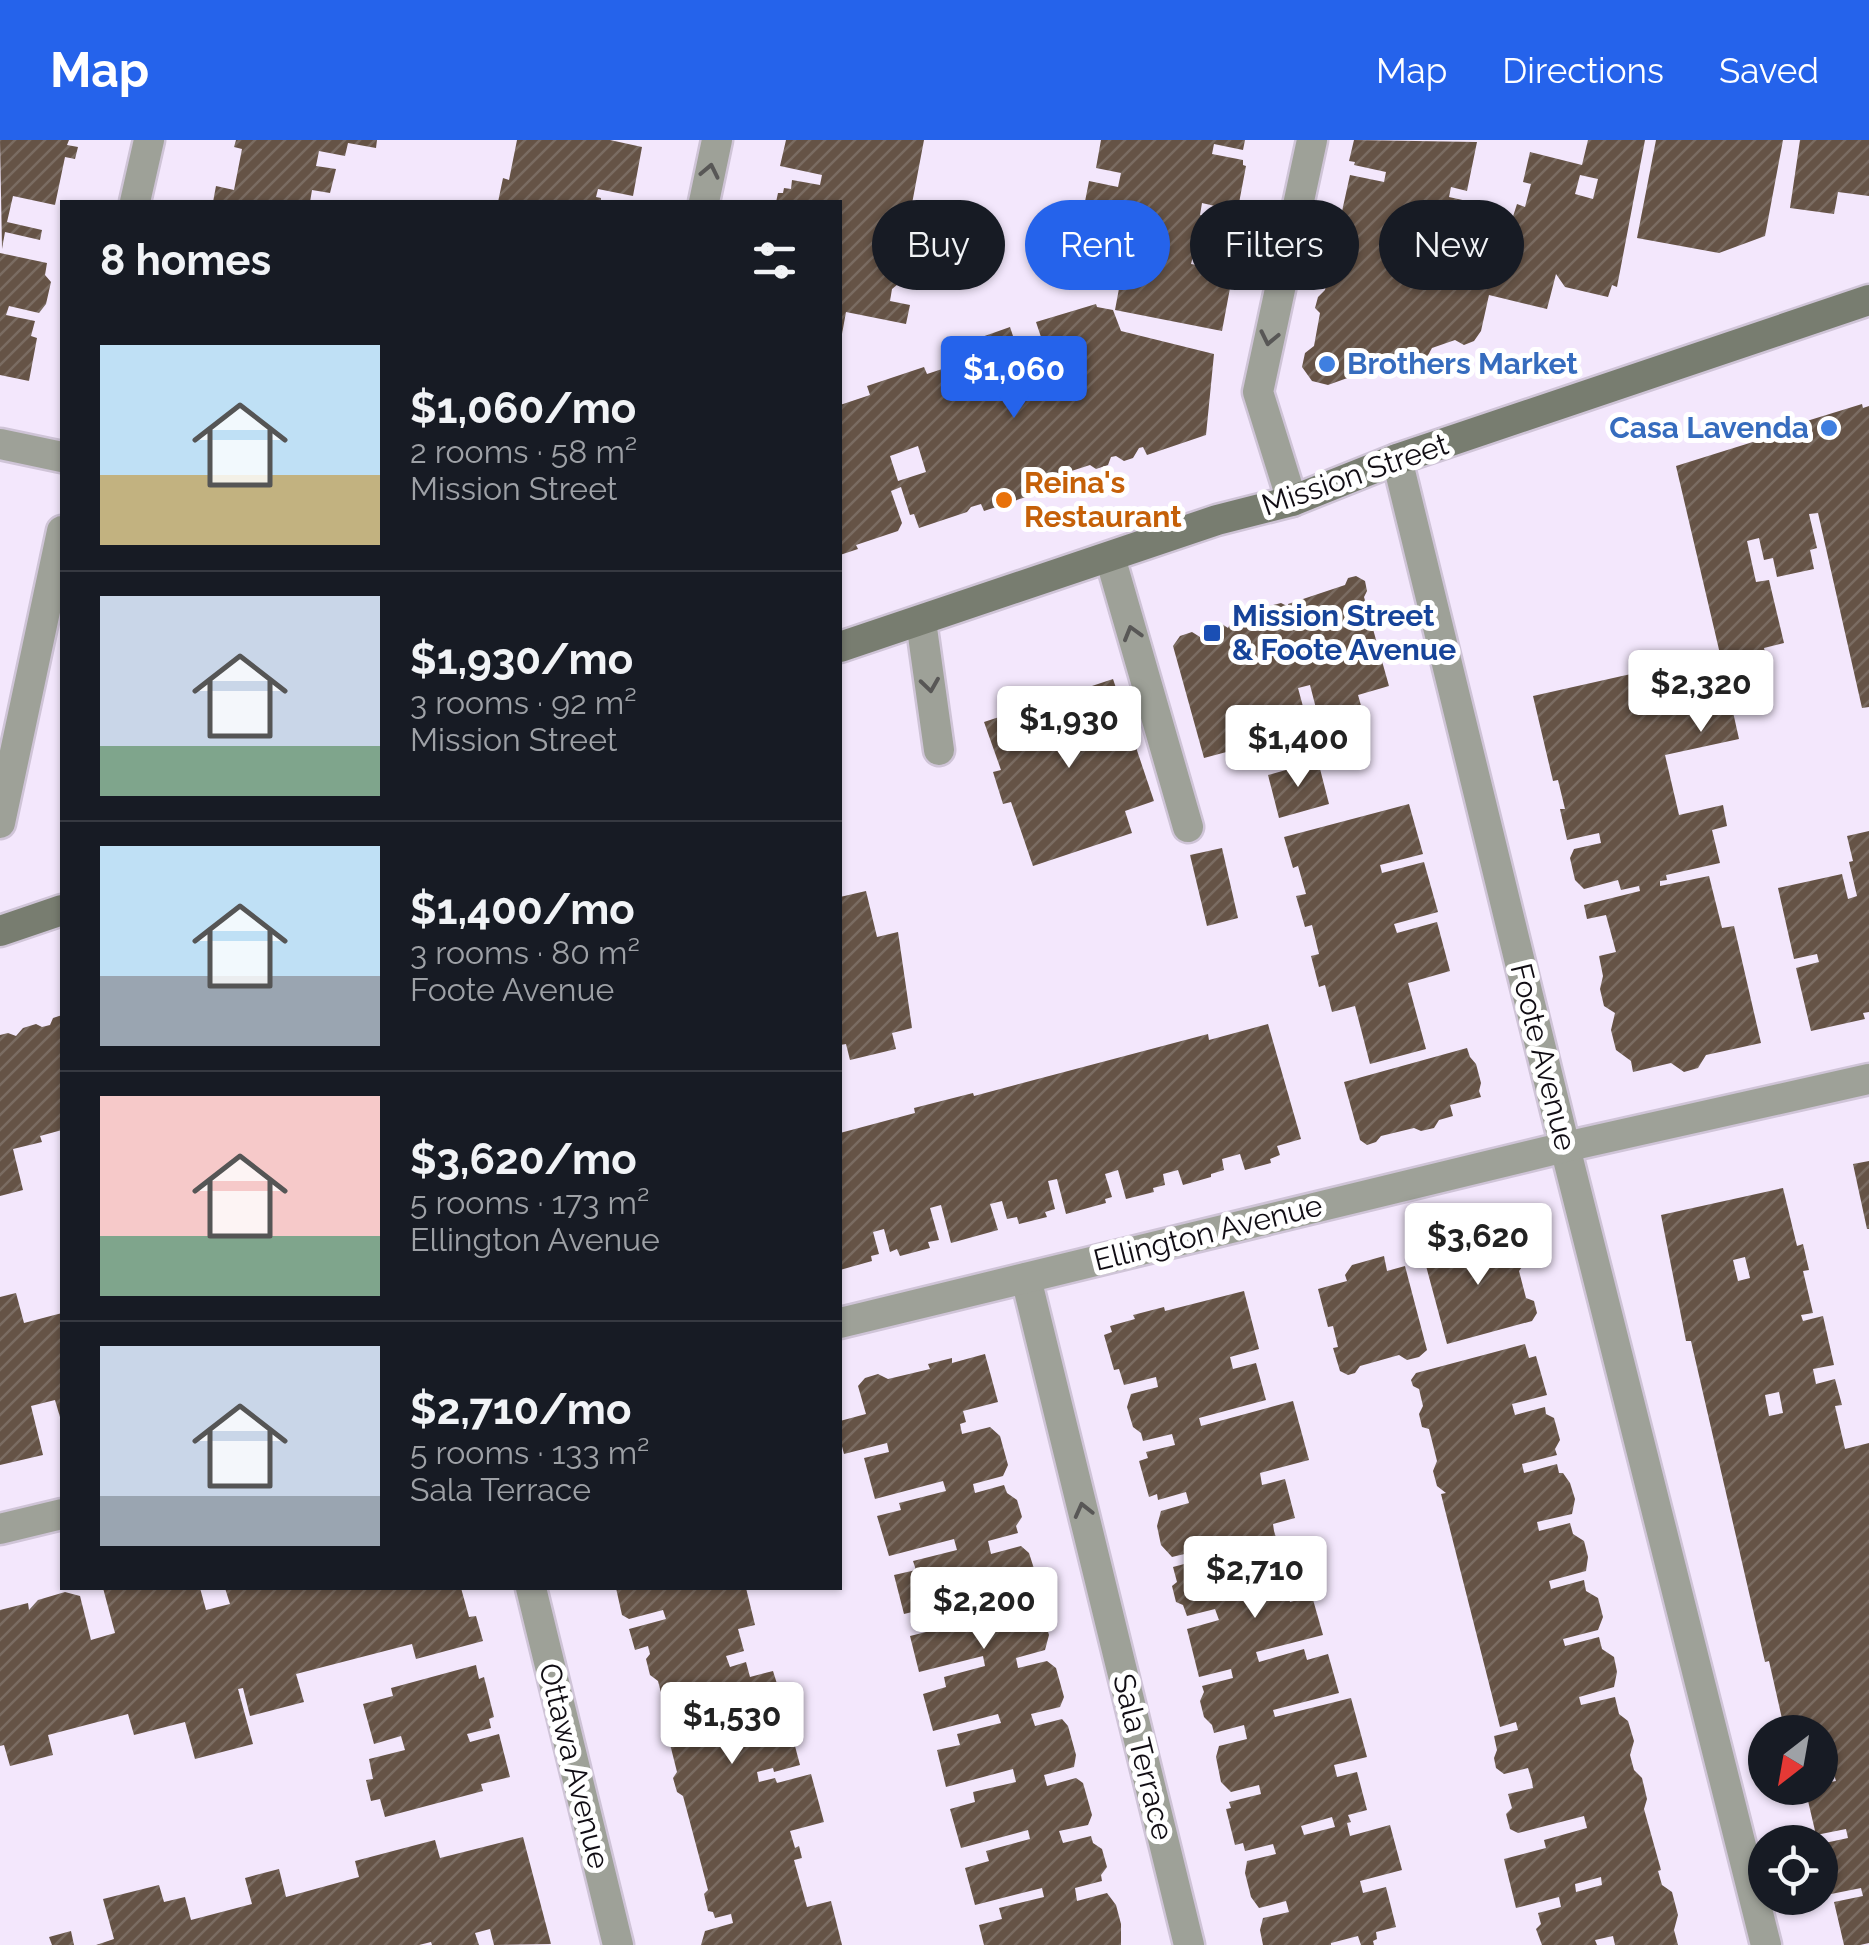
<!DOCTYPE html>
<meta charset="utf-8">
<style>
body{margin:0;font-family:Raleway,sans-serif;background:#20242c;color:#f1f3f6;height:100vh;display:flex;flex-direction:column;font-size:38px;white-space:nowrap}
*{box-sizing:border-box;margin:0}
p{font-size:32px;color:#9ea1a6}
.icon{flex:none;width:55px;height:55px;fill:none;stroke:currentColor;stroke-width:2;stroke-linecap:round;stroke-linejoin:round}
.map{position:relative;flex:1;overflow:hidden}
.sheet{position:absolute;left:60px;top:60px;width:782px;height:1390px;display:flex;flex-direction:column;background:#171b24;border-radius:0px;box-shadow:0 2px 8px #0004}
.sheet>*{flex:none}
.guide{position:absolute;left:872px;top:60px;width:845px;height:90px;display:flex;gap:20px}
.needle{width:65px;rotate:211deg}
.buttons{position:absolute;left:1748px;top:1575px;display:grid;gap:20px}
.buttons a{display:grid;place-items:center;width:90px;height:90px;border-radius:50%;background:#171b24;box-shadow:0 2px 8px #0004;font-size:50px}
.price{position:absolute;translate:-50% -85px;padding:0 22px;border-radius:10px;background:#fff;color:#222;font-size:32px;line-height:65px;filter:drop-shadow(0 2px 5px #0008)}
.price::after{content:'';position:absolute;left:50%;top:60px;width:30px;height:22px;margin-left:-15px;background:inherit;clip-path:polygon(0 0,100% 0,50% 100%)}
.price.selected{background:#2563eb;color:#fff}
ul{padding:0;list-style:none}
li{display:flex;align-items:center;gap:30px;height:250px;padding:0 40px}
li+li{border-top:2px solid #363941}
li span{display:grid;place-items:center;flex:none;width:280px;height:200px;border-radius:0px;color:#555}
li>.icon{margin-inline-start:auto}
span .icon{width:120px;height:120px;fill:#fffc;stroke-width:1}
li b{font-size:42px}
h2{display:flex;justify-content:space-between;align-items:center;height:120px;padding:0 40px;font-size:42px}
.pill{padding:0 35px;border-radius:45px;background:#171b24;box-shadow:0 2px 8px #0004;font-size:35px;line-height:90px}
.pill.selected{background:#2563eb;color:#fff}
header{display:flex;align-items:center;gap:60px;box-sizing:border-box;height:140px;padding:0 50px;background:#2563eb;color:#fff}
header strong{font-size:48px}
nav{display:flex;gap:55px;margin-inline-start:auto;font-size:35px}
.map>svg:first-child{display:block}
</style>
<header>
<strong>Map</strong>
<nav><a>Map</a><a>Directions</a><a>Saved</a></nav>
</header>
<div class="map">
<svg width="1869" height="1805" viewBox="0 0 1869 1805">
<defs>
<pattern id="building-hatch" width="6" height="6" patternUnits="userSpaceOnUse" patternTransform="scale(2.5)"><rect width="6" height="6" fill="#655346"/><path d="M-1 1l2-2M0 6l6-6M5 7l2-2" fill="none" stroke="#7a6c62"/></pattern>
</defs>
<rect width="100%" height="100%" fill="#f3e7fc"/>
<!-- building -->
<g fill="url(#building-hatch)" fill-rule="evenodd">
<polygon points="0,0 69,0 67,5 78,7 75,19 65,17 55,65 13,56 7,82 42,90 40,100 5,92 2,109"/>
<polygon points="236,0 377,0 376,8 348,3 345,16 319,11 316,26 336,29 330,53 312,50 310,62 213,62 216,46 234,50 242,9 234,7"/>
<polygon points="517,0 610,0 642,7 633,56 598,49 596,57 601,58 601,62 498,62 503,38 509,40"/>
<polygon points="786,0 924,0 911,69 946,76 935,129 902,122 898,144 892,149 890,161 910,165 906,184 846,172 842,194 840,194 840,62 776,62 778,53 783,53 784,48 791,49 792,40 820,45 822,35 780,26"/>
<polygon points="1101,0 1245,0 1243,10 1214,4 1212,14 1243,20 1243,25 1246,26 1239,63 1233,62 1232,70 1202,63 1200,75 1230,81 1229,86 1234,87 1228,116 1224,115 1222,121 1193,116 1191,124 1233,132 1222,191 1115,170 1126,111 1104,107 1108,88 1081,82 1089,41 1118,47 1121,33 1096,28"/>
<path d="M1354,0l123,2 -10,49 -16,-4 -2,10 18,4 -4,15 32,7 -12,57 9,2 25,-78 8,3 6,-23 -8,-2 7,-30 52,13 6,-25h57l-28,147 -5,-2 -4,12 -43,-10 -9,-13 -9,35 -58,-14 -8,36 -7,10 -10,4 -9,-5 -23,8 -5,9 -9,3 -9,-4 -26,9 -3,7 -9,4 -7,-4 -36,13 -16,-4 -10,-14 3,-14 9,-7 6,-33 -5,-5 3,-11 7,-7 9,-40 -5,-8 3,-11 7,-6 11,-50 34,7 2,-10 -32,-7 1,-3 -6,-1zM1580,35l18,4 -5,20 -18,-5z"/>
<polygon points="1656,0 1783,0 1765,96 1719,113 1637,98"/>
<polygon points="1800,0 1869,0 1869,56 1838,52 1834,74 1790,68"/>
<polygon points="0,113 47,123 45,135 51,142 46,164 39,173 9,166 6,175 35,181 31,196 37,198 29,241 0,235"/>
<path d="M1096,164l1,3 16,3 8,21 93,23 -8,81 -59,20 -4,-8 -4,1 -6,10 -9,3 -8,-5 -5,1 -3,8 -12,4 -6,-4 -62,20 4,10 -48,16 -3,-7 -10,3 -4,5 -48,16 -5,-14 -4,1 -9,-28 -10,4 11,32 -4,8 -42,14 2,4 -18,6v-150l30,-10 -3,-9 57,-19 3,7 58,-19 -6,-17 31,-11 8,24 25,-8 -7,-21zM918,306l8,26 -28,9 -8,-25z"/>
<polygon points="1862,264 1863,268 1869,266 1869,567 1862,568 1818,373 1809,374 1817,408 1810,410 1814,429 1777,437 1773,418 1764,420 1759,398 1747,401 1756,442 1769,440 1784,503 1764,508 1772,543 1750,548 1742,513 1721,518 1739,599 1665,615 1679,675 1723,665 1727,686 1712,690 1720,723 1666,735 1667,740 1660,741 1660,746 1709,736 1722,788 1734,786 1761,903 1706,915 1698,928 1684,932 1671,923 1633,932 1631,921 1616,910 1611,890 1615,873 1604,866 1600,849 1603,836 1599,816 1616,812 1606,775 1587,779 1584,765 1640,751 1639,746 1621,750 1618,740 1584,749 1575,740 1570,718 1574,709 1601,703 1599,693 1567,700 1560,669 1565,669 1558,640 1553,641 1533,556 1720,514 1676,326 1798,288 1797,284"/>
<polygon points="1356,436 1365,441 1367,451 1364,457 1389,546 1358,555 1362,569 1319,580 1310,545 1298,548 1316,615 1274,626 1268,605 1261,607 1260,603 1204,618 1173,506 1180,496 1192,492 1200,497 1205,495 1208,488 1222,484 1228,488 1235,475 1281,463 1289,467 1288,464 1345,445 1348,438"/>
<polygon points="1113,539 1154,661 1125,671 1132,693 1033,726 1011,662 1003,664 993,632 1001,630 984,582"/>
<polygon points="1318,621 1329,664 1279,678 1268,635"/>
<polygon points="1409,664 1423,714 1380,725 1382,733 1424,722 1438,772 1394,784 1397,793 1437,782 1450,831 1408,843 1426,909 1370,924 1355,866 1332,872 1325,845 1319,847 1311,816 1319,814 1312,785 1305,787 1296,756 1306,754 1298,726 1293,728 1284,697"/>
<polygon points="1869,691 1869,872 1863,873 1865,879 1811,891 1796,828 1819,822 1817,814 1794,819 1778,748 1842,734 1848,759 1857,756 1849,722 1853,721 1847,696"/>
<polygon points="1222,708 1238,778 1207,786 1190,715"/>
<polygon points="866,751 877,797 898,792 912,888 892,893 896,909 850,920 846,904 840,905 840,757"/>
<polygon points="62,875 62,990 40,996 42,1002 13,1009 23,1050 0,1056 0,895 8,893 16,896 23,888 36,884 42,887 50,885 53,878"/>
<polygon points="1268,884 1301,999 1277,1006 1280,1015 1270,1019 1271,1023 1245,1030 1240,1014 1222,1019 1224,1030 1211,1034 1211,1037 1183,1045 1178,1030 1163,1034 1165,1045 1153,1048 1154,1052 1126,1059 1118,1030 1105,1034 1112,1057 1105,1059 1106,1063 1066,1074 1057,1039 1048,1041 1055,1069 1045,1072 1047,1077 1019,1084 1017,1077 1007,1079 1002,1061 990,1064 998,1090 951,1103 941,1065 930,1068 939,1100 928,1102 930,1108 900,1116 897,1109 890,1112 884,1089 873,1092 879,1114 871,1116 872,1121 840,1130 840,993 915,973 914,968 973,953 974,956 1208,894 1209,900"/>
<polygon points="1467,908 1470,917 1476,924 1481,943 1479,951 1481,957 1450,965 1453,976 1439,980 1434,988 1421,991 1414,988 1381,996 1376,1002 1367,1005 1360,1000 1344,942"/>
<polygon points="1869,1021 1869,1089 1867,1089 1853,1024"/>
<path d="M1783,1048l14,58 6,-2 6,26 -6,1 10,42 -12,2 2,6 20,-5 11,49 -21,4 3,15 19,-5 7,26 -7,1 10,43 24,-6v500l-9,2h-16l-10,-43 29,-6 -2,-8 -30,6 -11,-50 28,-6 -2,-9 -30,6 -11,-47h15v-4l16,-3 -3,-10 -13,3v-42h-35l-16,-71 -4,1 -74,-321h-5l-25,-126zM1745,1117l5,21 -12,3 -5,-21zM1779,1252l4,21 -14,3 -4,-21z"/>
<polygon points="1509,1095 1513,1109 1523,1112 1525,1123 1519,1131 1526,1158 1534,1161 1537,1173 1532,1181 1447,1204 1422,1111 1466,1101 1467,1105"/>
<polygon points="1384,1116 1387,1131 1405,1126 1427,1210 1419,1217 1407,1220 1399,1215 1360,1226 1355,1233 1348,1235 1340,1231 1333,1208 1338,1207 1333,1186 1328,1187 1318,1149 1347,1141 1345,1135 1352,1125"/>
<path d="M1244,1151l15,58 -29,8 3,12 23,-6 10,37 -67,18 2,8 92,-25 16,59 -49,13 2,12 23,-6 10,39 -22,6 1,7 4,13 22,-6 10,39 -66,17 2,7 41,-10 3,11 22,-6 11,39 -67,17 3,10 45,-13 3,11 21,-6 11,39 -66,17 2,7 76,-19 16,59 -33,8 3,12 20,-5 10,38 -19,5 3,7 -4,1 3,13 40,-11 12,45 -42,11 3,12 23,-6 10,40 -20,5 1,7 -4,2 1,4h-13l-3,-9 -27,7v2h-68l-3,-15 3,-12 26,-6 -3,-11 -27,7 -8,-11 -6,-24 2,-12 29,-7 -3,-10 -28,7 -2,-8 -8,2 -9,-36 5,-1 -2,-6 32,-8 -2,-9 -28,7 -10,-10 -5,-25 3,-11 28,-7 -3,-14 -30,8 -2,-8 -8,-8 -4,-16 4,-9 -2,-6 31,-8 -2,-9 -32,8 -12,-48 32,-9 -4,-11 -28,7 -4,-11 -7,-3 -4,-16 5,-4 -4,-15 30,-8 -2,-9 -29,7 -11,-12 -4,-19 4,-15 28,-8 -3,-11 -28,8 -1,-6 -8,3 -10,-36 9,-3 -2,-6 29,-7 -3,-11 -29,7 -2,-8 -8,-6 -6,-20 4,-13 27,-7 -2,-10 -32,8 -5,-16 -5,1 -10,-35 8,-3 -2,-6 25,-7 -2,-4 31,-8 1,4zM1332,1677l3,10 -31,8 -3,-9z"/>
<polygon points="16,1153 24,1183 62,1173 62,1284 55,1260 31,1266 43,1315 0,1325 0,1157"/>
<path d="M1525,1204l4,14 7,-2 11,39 -35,9 3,11 30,-8 1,7 8,4 6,22 -5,9 2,6 -35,9 2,9 33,-9 2,9h4l7,10 5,16 -3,15 -35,8 2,9 31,-8 3,11 11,7 4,16 -2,14 -37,10 2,8 33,-9 2,11 12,7 5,19 -5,13 -35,9 2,7 34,-9 3,12 12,8 3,15 -3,15 -35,10 2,8 34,-8 4,17 9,7 6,20 -4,14 4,15 8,8 5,21 -3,10 17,61 -3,1 4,14 10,7 6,23 -4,15 4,15h-63l-2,-9 -18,4 2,5h-55l-6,-16 5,-5 -3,-11 23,-6 -2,-10 -43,11 -12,-49 42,-11 -2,-8 43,-12 -3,-12 -66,17 -8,-4 -4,-15 6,-6 -4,-14 25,-6 -1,-7 -4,-13 -24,6 -8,-6 -2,-10 3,-8 -3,-14 24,-6 -2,-8 -16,5 -59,-233 5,-1 -9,-7 -4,-15 4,-10 -8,-32 -7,-2 -3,-13 4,-8 -4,-17 -6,-3 -2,-6 5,-7zM1601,1737l1,8 -26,7 -1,-8z"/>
<polygon points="985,1214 998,1262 963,1271 966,1282 960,1284 962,1294 990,1287 1000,1296 1008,1325 1003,1336 973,1344 975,1353 1004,1345 1007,1353 1017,1360 1022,1377 1016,1386 1018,1393 988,1401 991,1414 1021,1406 1029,1413 1037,1438 1033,1451 1001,1460 1004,1471 1033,1464 1043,1475 1049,1495 1045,1510 1016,1518 1018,1528 1047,1521 1056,1528 1064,1557 1060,1567 1031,1574 1035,1586 1062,1579 1068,1586 1076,1615 1074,1627 1044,1635 1047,1646 1076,1638 1083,1643 1092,1675 1088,1685 1059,1691 1063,1703 1091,1696 1093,1703 1102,1709 1107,1727 1101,1735 1102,1741 1075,1748 1077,1761 1107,1753 1116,1765 1121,1784 1121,1805 984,1805 979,1785 1002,1779 999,1768 1044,1757 1042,1748 975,1765 965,1728 989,1721 986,1711 1030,1699 1028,1690 961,1708 950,1669 975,1662 973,1652 1016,1642 1013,1629 946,1647 937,1610 960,1605 957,1594 1001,1583 998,1574 933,1591 923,1554 946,1547 944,1537 985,1526 983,1516 919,1532 910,1496 930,1491 927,1479 971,1468 969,1458 904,1474 894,1435 916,1430 913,1421 957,1410 954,1399 889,1416 877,1376 901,1370 899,1363 946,1351 943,1341 875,1359 864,1318 889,1312 887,1303 844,1314 840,1299 840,1281 866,1274 858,1246 865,1238 878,1234 888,1239 930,1229 928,1224 952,1218 952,1223"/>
<polygon points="103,1448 200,1448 206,1470 230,1464 225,1448 461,1448 469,1477 476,1476 483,1501 416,1519 412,1504 296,1534 304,1562 250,1576 243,1548 238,1549 253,1604 195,1619 185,1582 134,1595 128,1574 48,1595 53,1615 10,1626 4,1605 0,1606 0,1470 28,1463 29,1470 38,1460 65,1452 80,1456 91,1500 115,1493"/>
<polygon points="616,1448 746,1448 755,1485 738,1489 744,1511 726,1516 730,1527 746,1522 750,1537 773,1531 783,1563 758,1569 761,1582 787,1576 800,1625 774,1632 773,1628 757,1632 759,1642 775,1638 777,1643 811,1634 824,1682 790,1691 795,1708 799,1706 802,1718 794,1720 807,1767 831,1761 842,1805 701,1805 705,1791 733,1783 731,1774 715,1778 713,1772 708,1771 704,1754 708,1750 683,1656 677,1652 673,1638 677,1632 669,1600 673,1599 658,1541 650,1535 646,1519 650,1514 648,1506 635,1510 629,1489 666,1479 663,1470 629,1479 622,1475"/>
<polygon points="476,1525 479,1539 484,1537 494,1577 489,1579 491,1588 467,1594 470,1602 499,1594 510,1637 481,1644 483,1651 385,1677 380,1659 371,1661 366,1640 373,1639 369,1619 405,1610 401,1596 374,1604 363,1564 393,1556 391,1548"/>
<polygon points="523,1697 551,1804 494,1805 490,1789 475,1793 479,1805 432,1805 431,1802 419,1805 96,1805 114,1799 103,1759 159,1745 164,1762 185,1757 191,1780 252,1764 245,1738 279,1729 286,1757 359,1737 355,1721 435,1700 440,1718"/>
<polygon points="71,1791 74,1805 52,1805 49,1797"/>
</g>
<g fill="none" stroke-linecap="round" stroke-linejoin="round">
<defs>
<g id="lane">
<polyline points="1110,417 1188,687"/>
<polyline points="921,481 939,610"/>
</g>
<g id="street">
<polyline points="135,62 149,0"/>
<polyline points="704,62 717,0"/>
<polyline points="0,304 62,317"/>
<polyline points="1397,319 1565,1007 1766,1805"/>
<polyline points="1292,361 1258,252 1312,0"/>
<polyline points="0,683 62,391"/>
<polyline points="1026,1138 1189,1805"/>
<polyline points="840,1183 1565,1007 1869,939"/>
<polyline points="0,1389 62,1374"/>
<polyline points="531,1448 618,1805"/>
</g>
<g id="secondary">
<polyline points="840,507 1217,380 1292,361 1397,319 1869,160"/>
<polyline points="0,791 62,770"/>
</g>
</defs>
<!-- lane casing -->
<use href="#lane" stroke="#cfc4d7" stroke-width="35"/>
<!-- street casing -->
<use href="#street" stroke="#cfc4d7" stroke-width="35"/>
<!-- secondary casing -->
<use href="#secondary" stroke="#cfc4d7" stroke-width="35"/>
<!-- lane -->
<use href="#lane" stroke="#9ea198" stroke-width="30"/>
<!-- street -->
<use href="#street" stroke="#9ea198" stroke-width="30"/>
<!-- secondary -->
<use href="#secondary" stroke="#787d70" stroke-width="30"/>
</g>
<!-- one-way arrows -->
<defs><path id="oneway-chevron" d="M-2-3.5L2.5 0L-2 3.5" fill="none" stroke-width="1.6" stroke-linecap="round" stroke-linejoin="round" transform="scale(2.5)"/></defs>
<g stroke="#585756">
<use href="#oneway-chevron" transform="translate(710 31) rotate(-78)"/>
<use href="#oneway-chevron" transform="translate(1269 198) rotate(102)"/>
<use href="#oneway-chevron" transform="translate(1132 493) rotate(-106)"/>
<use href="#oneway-chevron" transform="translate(930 545) rotate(82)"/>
<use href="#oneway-chevron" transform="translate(1083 1370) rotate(-104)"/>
</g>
<!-- markers -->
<g fill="#3f7fe0" stroke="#fff" stroke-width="4">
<circle cx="1327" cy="224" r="10"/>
<circle cx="1829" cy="288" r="10"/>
</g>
<circle fill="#e8710a" stroke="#fff" stroke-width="4" cx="1004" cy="360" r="10"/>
<rect fill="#1a4fb4" stroke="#fff" stroke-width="4" x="1202" y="483" width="20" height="20" rx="5"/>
<g text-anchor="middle" stroke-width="10" stroke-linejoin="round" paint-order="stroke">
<!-- shop labels -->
<g font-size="30" font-weight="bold" fill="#366cbe" stroke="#fff" text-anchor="start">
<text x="1347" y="234">Brothers Market</text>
<text x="1809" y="298" text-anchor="end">Casa Lavenda</text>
</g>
<!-- street labels -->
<g font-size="30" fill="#110d14" stroke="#fff">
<text transform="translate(1355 335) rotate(-19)" y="10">Mission Street</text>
<text transform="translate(1543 917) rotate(76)" y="10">Foote Avenue</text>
<text transform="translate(1208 1093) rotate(-14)" y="10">Ellington Avenue</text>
<text transform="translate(1143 1617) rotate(76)" y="10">Sala Terrace</text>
<text transform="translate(574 1626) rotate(76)" y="10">Ottawa Avenue</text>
</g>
<!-- food labels -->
<g font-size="30" font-weight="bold" fill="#c56008" stroke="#fff" text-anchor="start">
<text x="1024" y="353">Reina's<tspan x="1024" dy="34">Restaurant</tspan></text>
</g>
<!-- transit labels -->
<g font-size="30" font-weight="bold" fill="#164399" stroke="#fff" text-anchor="start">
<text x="1232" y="486">Mission Street<tspan x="1232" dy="34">&amp; Foote Avenue</tspan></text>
</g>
</g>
</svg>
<div class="buttons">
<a><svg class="needle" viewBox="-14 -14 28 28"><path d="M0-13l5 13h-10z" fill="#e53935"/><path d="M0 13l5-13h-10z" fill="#9ea1a6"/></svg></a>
<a><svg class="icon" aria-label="locate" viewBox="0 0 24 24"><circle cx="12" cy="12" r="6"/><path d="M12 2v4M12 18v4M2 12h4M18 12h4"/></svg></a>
</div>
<b class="price selected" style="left:1014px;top:281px">$1,060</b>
<b class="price" style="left:1701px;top:595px">$2,320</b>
<b class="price" style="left:1069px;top:631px">$1,930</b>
<b class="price" style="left:1298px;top:650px">$1,400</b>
<b class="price" style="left:1478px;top:1148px">$3,620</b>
<b class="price" style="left:1255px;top:1481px">$2,710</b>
<b class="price" style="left:984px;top:1512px">$2,200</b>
<b class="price" style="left:732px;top:1627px">$1,530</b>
<div class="guide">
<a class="pill">Buy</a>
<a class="pill selected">Rent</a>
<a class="pill">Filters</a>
<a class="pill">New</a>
</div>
<section class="sheet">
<h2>8 homes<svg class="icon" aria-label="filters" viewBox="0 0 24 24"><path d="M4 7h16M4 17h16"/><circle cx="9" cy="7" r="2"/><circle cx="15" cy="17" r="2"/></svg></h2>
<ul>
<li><span style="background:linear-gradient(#bfe0f5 65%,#c2b280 0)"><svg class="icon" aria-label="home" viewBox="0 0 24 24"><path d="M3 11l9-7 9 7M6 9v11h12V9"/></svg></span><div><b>$1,060/mo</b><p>2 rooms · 58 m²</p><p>Mission Street</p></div></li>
<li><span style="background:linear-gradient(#c9d6e8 75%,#7fa58c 0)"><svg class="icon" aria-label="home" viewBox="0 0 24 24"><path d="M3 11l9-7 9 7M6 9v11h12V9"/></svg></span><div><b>$1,930/mo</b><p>3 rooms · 92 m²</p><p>Mission Street</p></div></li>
<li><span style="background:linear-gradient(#bfe0f5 65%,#9aa5b1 0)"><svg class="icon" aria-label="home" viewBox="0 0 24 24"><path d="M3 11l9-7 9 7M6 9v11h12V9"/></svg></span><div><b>$1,400/mo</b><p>3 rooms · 80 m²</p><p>Foote Avenue</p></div></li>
<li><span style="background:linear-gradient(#f6c9c9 70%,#7fa58c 0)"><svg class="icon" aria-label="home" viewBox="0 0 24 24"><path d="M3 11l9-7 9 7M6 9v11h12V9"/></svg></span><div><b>$3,620/mo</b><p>5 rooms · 173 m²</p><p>Ellington Avenue</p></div></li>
<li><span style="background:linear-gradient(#c9d6e8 75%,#9aa5b1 0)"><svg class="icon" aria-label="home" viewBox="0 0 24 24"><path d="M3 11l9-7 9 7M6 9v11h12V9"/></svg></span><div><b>$2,710/mo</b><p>5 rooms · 133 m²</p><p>Sala Terrace</p></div></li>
</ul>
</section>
</div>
